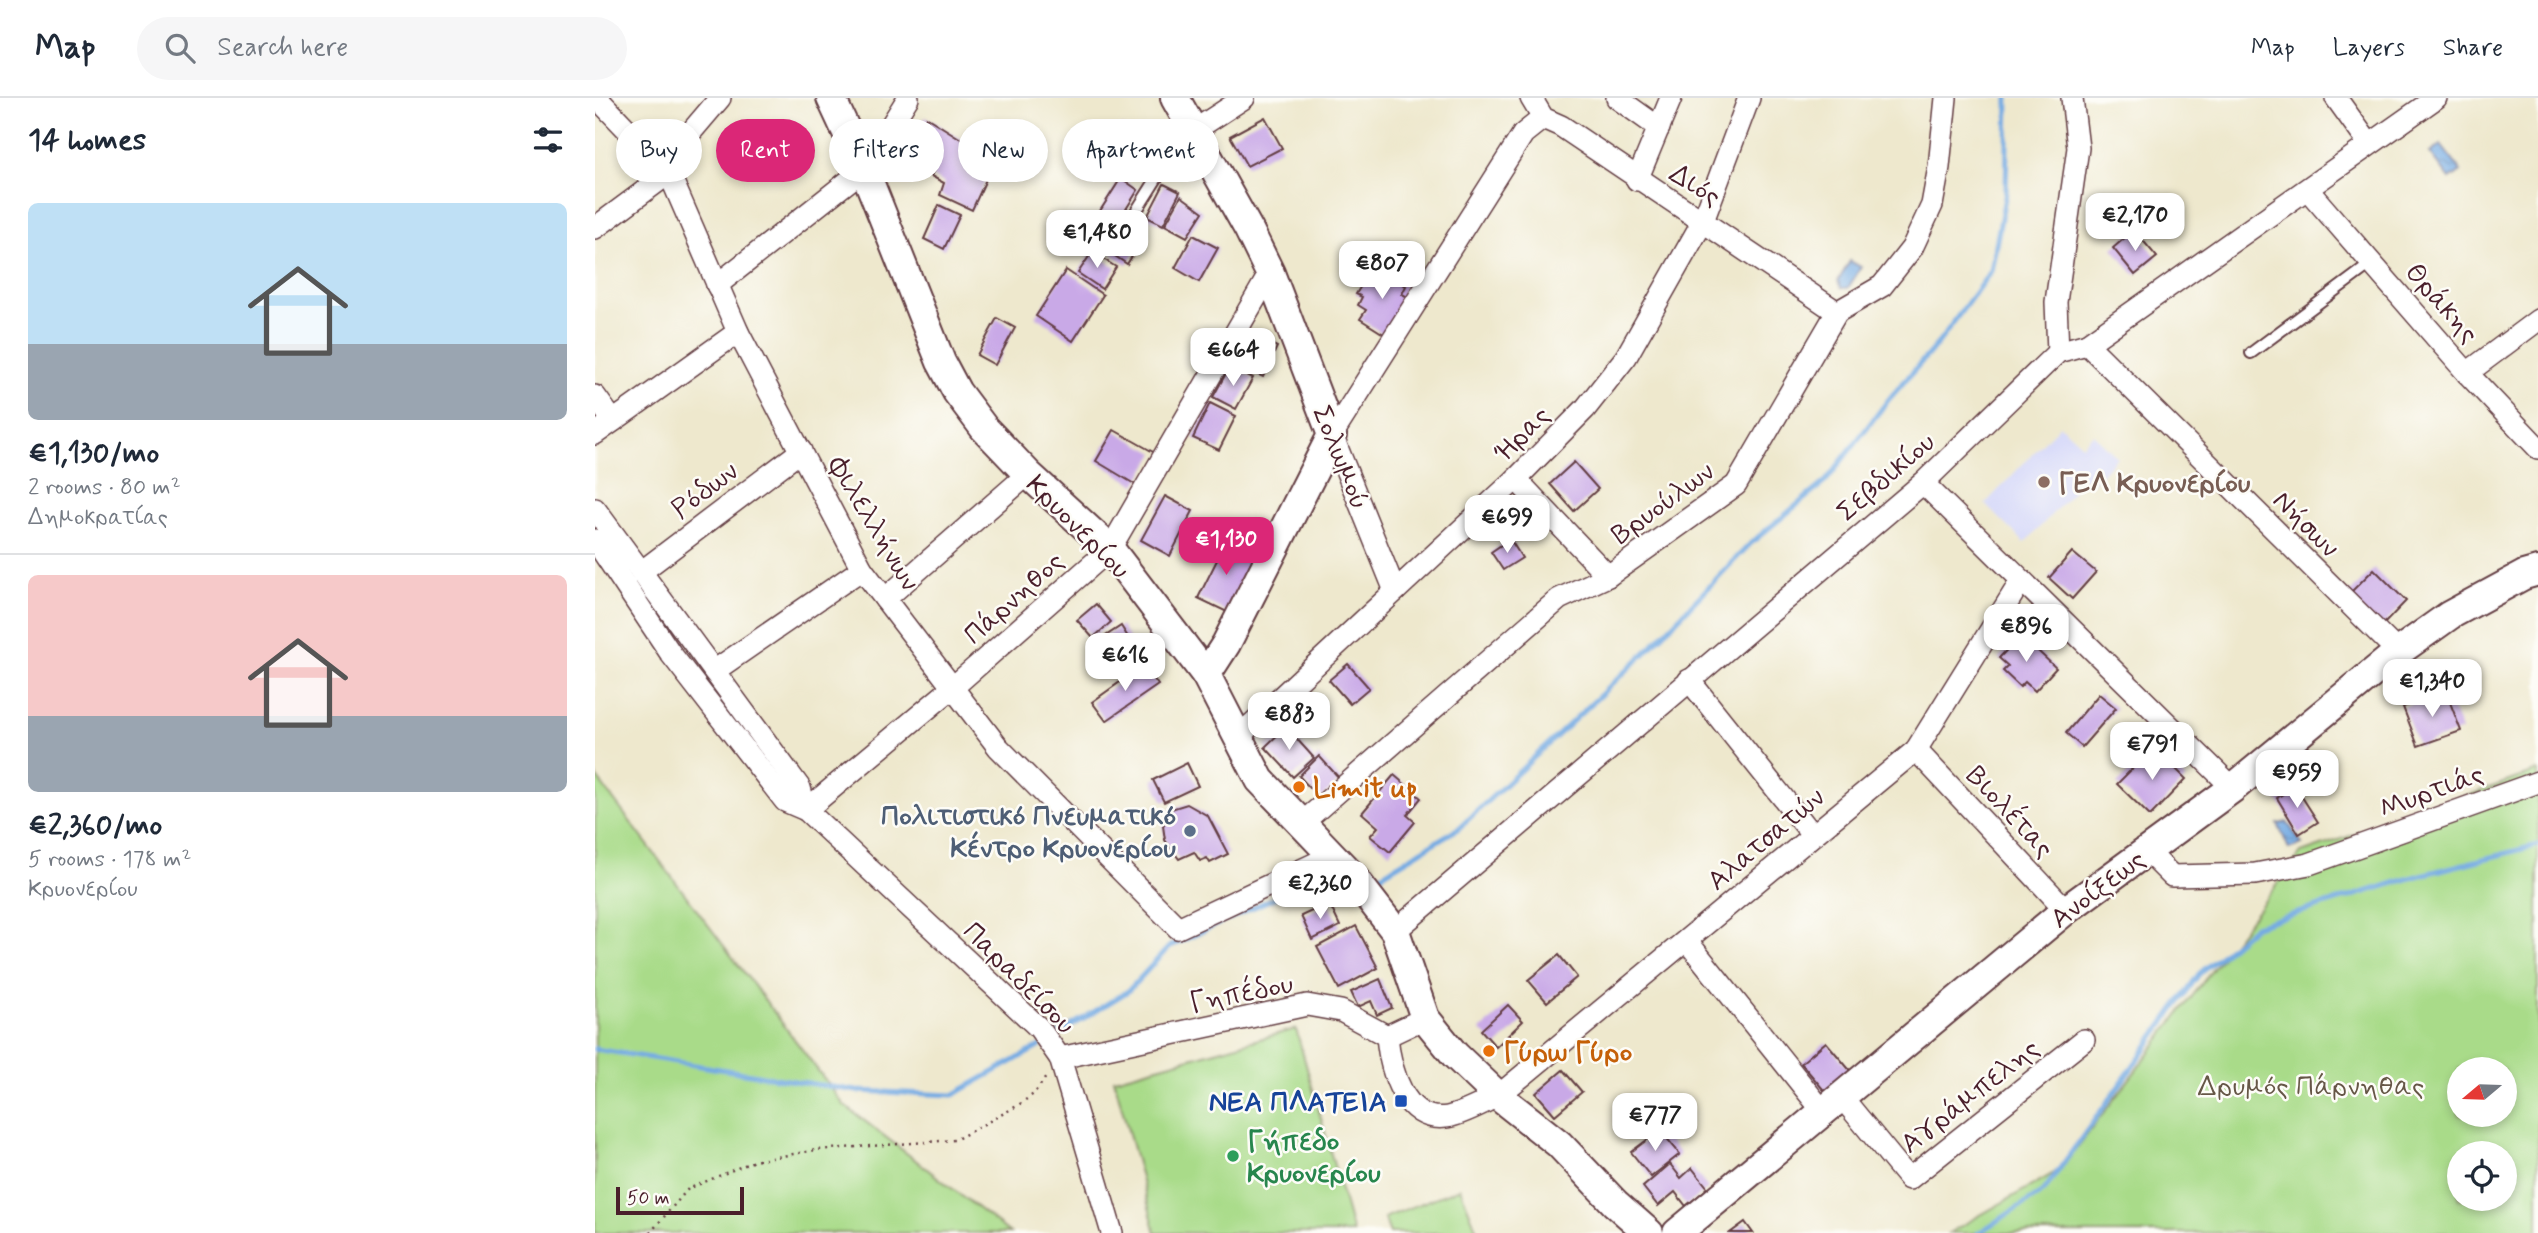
<!DOCTYPE html>
<meta charset="utf-8">
<style>
body{margin:0;font-family:Mynerve,sans-serif;background:#f6f6f7;color:#1f2937;height:100vh;display:flex;flex-direction:column;font-size:26px;white-space:nowrap}
*{box-sizing:border-box;margin:0}
p{font-size:23px;color:#747a83}
.icon{flex:none;width:38px;height:38px;fill:none;stroke:currentColor;stroke-width:2;stroke-linecap:round;stroke-linejoin:round}
.map{position:relative;flex:1;overflow:hidden}
.drawer{display:flex;flex-direction:column;background:#fff;width:595px}
.drawer>*{flex:none}
.guide{position:absolute;left:21px;top:21px;width:665px;height:63px;display:flex;gap:14px}
.needle{width:46px;rotate:251deg}
.buttons{position:absolute;left:1852px;top:959px;display:grid;gap:14px}
.buttons a{display:grid;place-items:center;width:70px;height:70px;border-radius:50%;background:#fff;box-shadow:0 4px 10px #0003;font-size:35px}
.scale{position:absolute;left:21px;bottom:18px;width:128px;box-sizing:border-box;padding-left:7px;border:4px solid #4a1f2b;border-top:0;font-size:19px;line-height:24px;white-space:nowrap;color:#4a1f2b;-webkit-text-stroke:5px #fdfcf7;paint-order:stroke}
.price{position:absolute;translate:-50% -60px;padding:0 16px;border-radius:14px;background:#fff;color:#222;font-size:23px;line-height:46px;filter:drop-shadow(0 2px 4px #0008)}
.price::after{content:'';position:absolute;left:50%;top:42px;width:21px;height:16px;margin-left:-10px;background:inherit;clip-path:polygon(0 0,100% 0,50% 100%)}
.price.selected{background:#db2777;color:#fff}
ul{padding:0;list-style:none}
li{display:grid;align-content:center;gap:14px;height:371px;padding:0 28px}
li+li{border-top:2px solid #e0e1e3}
li span{display:grid;place-items:center;height:217px;border-radius:10px;color:#555}
li>.icon{margin-inline-start:auto}
span .icon{width:126px;height:126px;fill:#fffc;stroke-width:1}
li b{font-size:30px}
h2{display:flex;justify-content:space-between;align-items:center;height:84px;padding:0 28px;font-size:30px}
.chip{padding:0 24px;border-radius:32px;background:#fff;box-shadow:0 4px 10px #0003;font-size:24px;line-height:63px}
.chip.selected{background:#db2777;color:#fff}
header{display:flex;align-items:center;gap:42px;box-sizing:border-box;height:98px;padding:0 35px;background:#fff;border-bottom:2px solid #e0e1e3}
header strong{font-size:33px}
nav{display:flex;gap:38px;margin-inline-start:auto;font-size:24px}
.search{width:490px;height:63px;background:#f6f6f7;display:flex;align-items:center;gap:18px;box-sizing:border-box;padding:0 24px;border-radius:38px;color:#747a83;font-size:26px}
main{display:flex;flex:1;min-height:0}
.map>svg:first-child{display:block}
</style>
<header>
<strong>Map</strong>
<div class="search"><svg class="icon" aria-label="search" viewBox="0 0 24 24"><circle cx="10" cy="10" r="6"/><path d="M15 15l6 6"/></svg>Search here</div>
<nav><a>Map</a><a>Layers</a><a>Share</a></nav>
</header>
<main>
<section class="drawer">
<h2>14 homes<svg class="icon" aria-label="filters" viewBox="0 0 24 24"><path d="M4 7h16M4 17h16"/><circle cx="9" cy="7" r="2"/><circle cx="15" cy="17" r="2"/></svg></h2>
<ul>
<li><span style="background:linear-gradient(#bfe0f5 65%,#9aa5b1 0)"><svg class="icon" aria-label="home" viewBox="0 0 24 24"><path d="M3 11l9-7 9 7M6 9v11h12V9"/></svg></span><div><b>€1,130/mo</b><p>2 rooms · 80 m²</p><p>Δημοκρατίας</p></div></li>
<li><span style="background:linear-gradient(#f6c9c9 65%,#9aa5b1 0)"><svg class="icon" aria-label="home" viewBox="0 0 24 24"><path d="M3 11l9-7 9 7M6 9v11h12V9"/></svg></span><div><b>€2,360/mo</b><p>5 rooms · 178 m²</p><p>Κρυονερίου</p></div></li>
</ul>
</section>
<div class="map">
<svg width="1943" height="1135" viewBox="0 0 1943 1135">
<defs>
<pattern id="water-ripples" width="26" height="14" patternUnits="userSpaceOnUse" patternTransform="scale(1.75)"><rect width="26" height="14" fill="#75abe3"/><path d="M2 4q2-2 4 0t4 0M15 11q2-2 4 0t4 0" fill="none" stroke="#628bb8"/></pattern>
</defs>
<rect width="100%" height="100%" fill="#fdfcf7"/>
<filter id="ink" filterUnits="userSpaceOnUse"><feTurbulence type="fractalNoise" baseFrequency=".0143" numOctaves="2"/><feDisplacementMap in="SourceGraphic" scale="14" xChannelSelector="R" yChannelSelector="G"/><feConvolveMatrix kernelMatrix="1 2 1 2 8 2 1 2 1" color-interpolation-filters="sRGB"/></filter>
<filter id="wash" filterUnits="userSpaceOnUse"><feTurbulence type="fractalNoise" baseFrequency=".00686" numOctaves="4" result="noise"/><feDisplacementMap in="SourceGraphic" scale="28" xChannelSelector="R" yChannelSelector="G"/><feGaussianBlur stdDeviation="1.57" result="paint"/><feColorMatrix in="noise" values="0 0 0 0 0 0 0 0 0 0 0 0 0 0 0 0 0 1.4 0 .05"/><feComposite in="paint" operator="in"/></filter>
<g filter="url(#wash)">
<rect width="100%" height="100%" fill="#eee8cd"/>
<!-- built -->
<polygon fill="#d5d8f9" points="1465,327 1487,347 1498,336 1522,359 1497,387 1490,381 1430,445 1390,406"/>
<!-- green -->
<g fill="#a9db89" stroke="#7a7d5a" stroke-width="2" fill-rule="evenodd">
<path d="M1943,673v462h-589l112,-64 240,-316zM1864,971h45v46h-45zM1864,1055h45v46h-45z"/>
<polygon points="0,677 249,1007 415,1135 0,1135"/>
<polygon points="701,931 758,1135 561,1135 519,981"/>
<polygon points="865,1090 883,1135 795,1135 789,1120"/>
</g>
<!-- water -->
<g fill="url(#water-ripples)" stroke="#606587" stroke-width="2">
<polygon points="1846,47 1866,73 1855,81 1835,55"/>
<polygon points="1255,163 1266,169 1253,190 1246,190 1243,183"/>
<polygon points="1440,516 1462,537 1455,543 1446,542 1430,527"/>
<polygon points="1692,724 1707,746 1694,751 1683,726"/>
</g>
<g fill="none" stroke-linecap="round" stroke-linejoin="round">
<!-- stream -->
<g stroke="#75abe3" stroke-width="5">
<polyline points="772,781 781,780 864,730 1047,558 1156,445 1231,383 1294,301 1344,244 1396,173 1411,94 1413,0"/>
<polyline points="463,936 533,893 574,849 702,789 750,783"/>
<polyline points="0,951 262,993 358,997 445,948"/>
<polyline points="1383,1135 1448,1094 1604,876 1660,828 1822,778 1943,747"/>
</g>
</g>
<g id="blocks">
<!-- building -->
<g fill="#c9a9e7">
<polygon points="331,19 382,51 373,67 393,77 377,112 345,97 349,85 336,78 339,71 310,53"/>
<polygon points="670,19 687,50 652,68 635,38"/>
<polygon points="527,28 546,42 531,63 512,49"/>
<polygon points="552,38 569,49 550,79 533,68"/>
<polygon points="526,80 543,92 523,124 505,113"/>
<polygon points="569,86 585,94 568,127 552,119"/>
<polygon points="586,98 608,114 592,139 570,127"/>
<polygon points="344,107 365,117 349,151 329,141"/>
<polygon points="500,119 516,128 503,151 487,142"/>
<polygon points="1539,132 1562,159 1540,177 1518,150"/>
<polygon points="531,133 547,143 532,166 517,156"/>
<polygon points="598,137 623,150 604,184 580,170"/>
<polygon points="497,154 521,169 507,191 483,175"/>
<polygon points="778,168 811,188 807,196 813,199 795,240 765,221 771,212 763,207 767,199 761,196"/>
<polygon points="471,172 508,197 478,243 441,218"/>
<polygon points="402,220 420,230 400,267 382,257"/>
<polygon points="652,234 682,249 668,279 637,264"/>
<polygon points="635,268 658,280 641,311 618,299"/>
<polygon points="615,305 641,318 624,352 598,340"/>
<polygon points="519,332 560,355 541,387 501,363"/>
<polygon points="979,364 1003,391 979,413 955,386"/>
<polygon points="570,398 598,413 575,458 546,442"/>
<polygon points="915,441 927,460 908,472 896,454"/>
<polygon points="631,444 659,458 632,514 603,500"/>
<polygon points="1477,454 1501,474 1477,501 1454,480"/>
<polygon points="1779,471 1811,503 1785,530 1752,498"/>
<polygon points="501,506 516,524 498,540 482,522"/>
<polygon points="526,528 543,555 517,572 500,545"/>
<polygon points="1426,537 1461,570 1440,593 1430,584 1425,589 1408,573 1413,568 1404,560"/>
<polygon points="753,566 774,590 755,606 734,582"/>
<polygon points="549,567 563,587 511,623 497,604"/>
<polygon points="1851,594 1866,633 1823,648 1808,609"/>
<polygon points="1504,596 1521,610 1487,649 1471,635"/>
<polygon points="691,629 719,660 698,679 670,649"/>
<polygon points="1559,649 1591,681 1555,718 1522,686"/>
<polygon points="724,658 746,682 725,701 704,678"/>
<polygon points="592,665 603,688 569,704 558,682"/>
<polygon points="799,677 826,700 812,717 820,724 795,754 775,738 783,729 767,715"/>
<polygon points="1700,688 1723,724 1704,736 1682,700"/>
<polygon points="592,706 613,718 633,756 615,765 612,760 605,763 599,754 584,761 570,742 568,728 576,711"/>
<polygon points="734,805 745,828 717,842 706,818"/>
<polygon points="761,828 783,870 744,891 722,849"/>
<polygon points="964,857 982,879 952,904 933,882"/>
<polygon points="785,881 797,910 782,917 776,903 763,909 756,894"/>
<polygon points="913,907 928,923 901,949 886,932"/>
<polygon points="1231,944 1258,976 1233,997 1206,965"/>
<polygon points="968,972 987,994 960,1017 941,995"/>
<polygon points="1065,1032 1085,1056 1056,1079 1036,1054"/>
<polygon points="1075,1066 1086,1080 1097,1070 1113,1090 1091,1108 1080,1094 1063,1108 1048,1089"/>
<polygon points="1150,1124 1158,1135 1135,1135"/>
</g>
</g>
</g>
<g filter="url(#ink)">
<use href="#blocks" fill-opacity="0" stroke="#633d43" stroke-width="2"/>
<g fill="none" stroke-linecap="round" stroke-linejoin="round">
<defs>
<g id="lane">
<polyline points="511,151 527,125 535,123 594,29"/>
<polyline points="1656,255 1777,165"/>
</g>
<g id="street">
<polyline points="2,0 74,75 143,234 267,471 403,649 583,830 736,758"/>
<polyline points="936,0 948,20 966,28 1242,214"/>
<polyline points="1022,0 1064,30"/>
<polyline points="1741,0 1774,46"/>
<polyline points="600,32 649,0"/>
<polyline points="68,67 125,0"/>
<polyline points="1042,82 1076,0"/>
<polyline points="1713,92 1872,275 1943,350"/>
<polyline points="0,130 74,75"/>
<polyline points="122,187 269,71 313,0"/>
<polyline points="1492,246 1803,554"/>
<polyline points="1463,254 1461,204 1483,50 1477,0"/>
<polyline points="1872,275 1943,222"/>
<polyline points="0,298 18,323"/>
<polyline points="0,336 143,234"/>
<polyline points="921,381 1013,478"/>
<polyline points="1328,385 1638,690"/>
<polyline points="0,411 205,690 211,712"/>
<polyline points="0,442 76,556 190,703 211,712 444,930 465,960 517,1135"/>
<polyline points="46,474 206,353"/>
<polyline points="800,493 737,337 928,36 948,20"/>
<polyline points="290,501 433,376"/>
<polyline points="119,573 267,471"/>
<polyline points="1094,582 1217,736"/>
<polyline points="643,639 921,381 990,311 1031,259 1108,123 1154,0"/>
<polyline points="1321,652 1471,812"/>
<polyline points="211,712 356,591 515,451 675,175"/>
<polyline points="706,726 964,501 1013,478 1141,387 1242,214 1287,188 1317,150 1337,107 1344,69 1351,0"/>
<polyline points="1552,753 1577,778 1660,776 1714,766 1943,684"/>
<polyline points="800,833 1328,385 1463,254 1492,246 1841,0"/>
<polyline points="1092,843 1227,1012"/>
<path d="M792,938c3,33 17,88 60,81 17,-3 35,-14 51,-21l418,-346 105,-169"/>
<polyline points="792,938 830,920"/>
<polyline points="465,960 712,907 746,913 792,938"/>
<polyline points="1245,997 1314,1081 1489,942"/>
</g>
<g id="secondary">
<polyline points="236,0 269,71 346,264 362,294 389,330 433,376 515,451 611,577 665,682 759,780 800,833 830,920 860,957 903,998 964,1046 1020,1105 1054,1135"/>
<polyline points="580,0 654,132 675,175 737,337 631,546 611,577"/>
<polyline points="1082,1135 1471,812 1638,690 1803,554 1855,517 1929,477 1943,473"/>
</g>
</defs>
<!-- lane casing -->
<use href="#lane" stroke="#633d43" stroke-width="14"/>
<!-- street casing -->
<use href="#street" stroke="#633d43" stroke-width="24"/>
<!-- secondary casing -->
<use href="#secondary" stroke="#633d43" stroke-width="32"/>
<!-- path -->
<polyline stroke="#633d43" stroke-width="2.5" stroke-dasharray="2 5" stroke-linecap="butt" points="55,1135 93,1091 159,1063 221,1052 360,1042 422,1008 440,995 451,979"/>
<!-- lane -->
<use href="#lane" stroke="#fff" stroke-width="10"/>
<!-- street -->
<use href="#street" stroke="#fff" stroke-width="21"/>
<!-- secondary -->
<use href="#secondary" stroke="#fff" stroke-width="28"/>
</g>
</g>
<!-- markers -->
<circle fill="#8d6e63" stroke="#fdfcf7" stroke-width="2.5" cx="1449" cy="384" r="7"/>
<g fill="#e8710a" stroke="#fdfcf7" stroke-width="2.5">
<circle cx="704" cy="689" r="7"/>
<circle cx="894" cy="953" r="7"/>
</g>
<circle fill="#5c6f8a" stroke="#fdfcf7" stroke-width="2.5" cx="595" cy="733" r="7"/>
<rect fill="#1a4fb4" stroke="#fdfcf7" stroke-width="2.5" x="799" y="996" width="14" height="14" rx="3.5"/>
<circle fill="#2e9e5b" stroke="#fdfcf7" stroke-width="2.5" cx="638" cy="1058" r="7"/>
<g text-anchor="middle" stroke-width="5" stroke-linejoin="round" paint-order="stroke">
<!-- street labels -->
<g font-size="28" fill="#4a1f2b" stroke="#fdfcf7">
<text transform="translate(1101 86) rotate(32)" y="10">Διός</text>
<text transform="translate(1848 204) rotate(49)" y="10">Θράκης</text>
<text transform="translate(926 335) rotate(-45)" y="10">Ήρας</text>
<text transform="translate(747 359) rotate(68)" y="10">Σολωμού</text>
<text transform="translate(1290 378) rotate(-41)" y="10">Σεβδικίου</text>
<text transform="translate(109 391) rotate(-37)" y="10">Ρόδων</text>
<text transform="translate(1067 404) rotate(-36)" y="10">Βρυούλων</text>
<text transform="translate(280 425) rotate(59)" y="10">Φιλελλήνων</text>
<text transform="translate(1712 425) rotate(45)" y="10">Νήσων</text>
<text transform="translate(484 428) rotate(45)" y="10">Κρυονερίου</text>
<text transform="translate(418 499) rotate(-42)" y="10">Πάρνηθος</text>
<text transform="translate(1836 692) rotate(-20)" y="10">Μυρτιάς</text>
<text transform="translate(1416 713) rotate(47)" y="10">Βιολέτας</text>
<text transform="translate(1170 740) rotate(-40)" y="10">Αλατσατών</text>
<text transform="translate(1502 790) rotate(-37)" y="10">Ανοίξεως</text>
<text transform="translate(425 879) rotate(45)" y="10">Παραδείσου</text>
<text transform="translate(646 894) rotate(-11)" y="10">Γηπέδου</text>
<text transform="translate(1374 997) rotate(-38)" y="10">Αγράμπελης</text>
</g>
<!-- education labels -->
<g font-size="28" font-weight="bold" fill="#785e54" stroke="#fdfcf7" text-anchor="start">
<text x="1463" y="394">ΓΕΛ Κρυονερίου</text>
</g>
<!-- food labels -->
<g font-size="28" font-weight="bold" fill="#c56008" stroke="#fdfcf7" text-anchor="start">
<text x="718" y="699">Limit up</text>
<text x="908" y="963">Γύρω Γύρο</text>
</g>
<!-- service labels -->
<g font-size="28" font-weight="bold" fill="#4e5e75" stroke="#fdfcf7" text-anchor="end">
<text x="581" y="727">Πολιτιστικό Πνευματικό<tspan x="581" dy="32">Κέντρο Κρυονερίου</tspan></text>
</g>
<!-- park labels -->
<g font-size="28" fill="#665747" stroke="#fdfcf7">
<text x="1716" y="997">Δρυμός Πάρνηθας</text>
</g>
<!-- transit labels -->
<g font-size="28" font-weight="bold" fill="#164399" stroke="#fdfcf7" text-anchor="end">
<text x="792" y="1013">ΝΕΑ ΠΛΑΤΕΙΑ</text>
</g>
<!-- leisure labels -->
<g font-size="28" font-weight="bold" fill="#27864d" stroke="#fdfcf7" text-anchor="start">
<text x="652" y="1052">Γήπεδο<tspan x="652" dy="32">Κρυονερίου</tspan></text>
</g>
</g>
</svg>
<div class="buttons">
<a><svg class="needle" viewBox="-14 -14 28 28"><path d="M0-13l5 13h-10z" fill="#e53935"/><path d="M0 13l5-13h-10z" fill="#747a83"/></svg></a>
<a><svg class="icon" aria-label="locate" viewBox="0 0 24 24"><circle cx="12" cy="12" r="6"/><path d="M12 2v4M12 18v4M2 12h4M18 12h4"/></svg></a>
</div>
<div class="scale">50 m</div>
<b class="price" style="left:1540px;top:155px">€2,170</b>
<b class="price" style="left:502px;top:172px">€1,480</b>
<b class="price" style="left:787px;top:203px">€807</b>
<b class="price" style="left:638px;top:290px">€664</b>
<b class="price" style="left:912px;top:457px">€699</b>
<b class="price selected" style="left:631px;top:479px">€1,130</b>
<b class="price" style="left:1431px;top:566px">€896</b>
<b class="price" style="left:530px;top:595px">€616</b>
<b class="price" style="left:1837px;top:621px">€1,340</b>
<b class="price" style="left:694px;top:654px">€883</b>
<b class="price" style="left:1557px;top:684px">€791</b>
<b class="price" style="left:1702px;top:712px">€959</b>
<b class="price" style="left:725px;top:823px">€2,360</b>
<b class="price" style="left:1060px;top:1055px">€777</b>
<div class="guide">
<a class="chip">Buy</a>
<a class="chip selected">Rent</a>
<a class="chip">Filters</a>
<a class="chip">New</a>
<a class="chip">Apartment</a>
</div>
</div>
</main>
